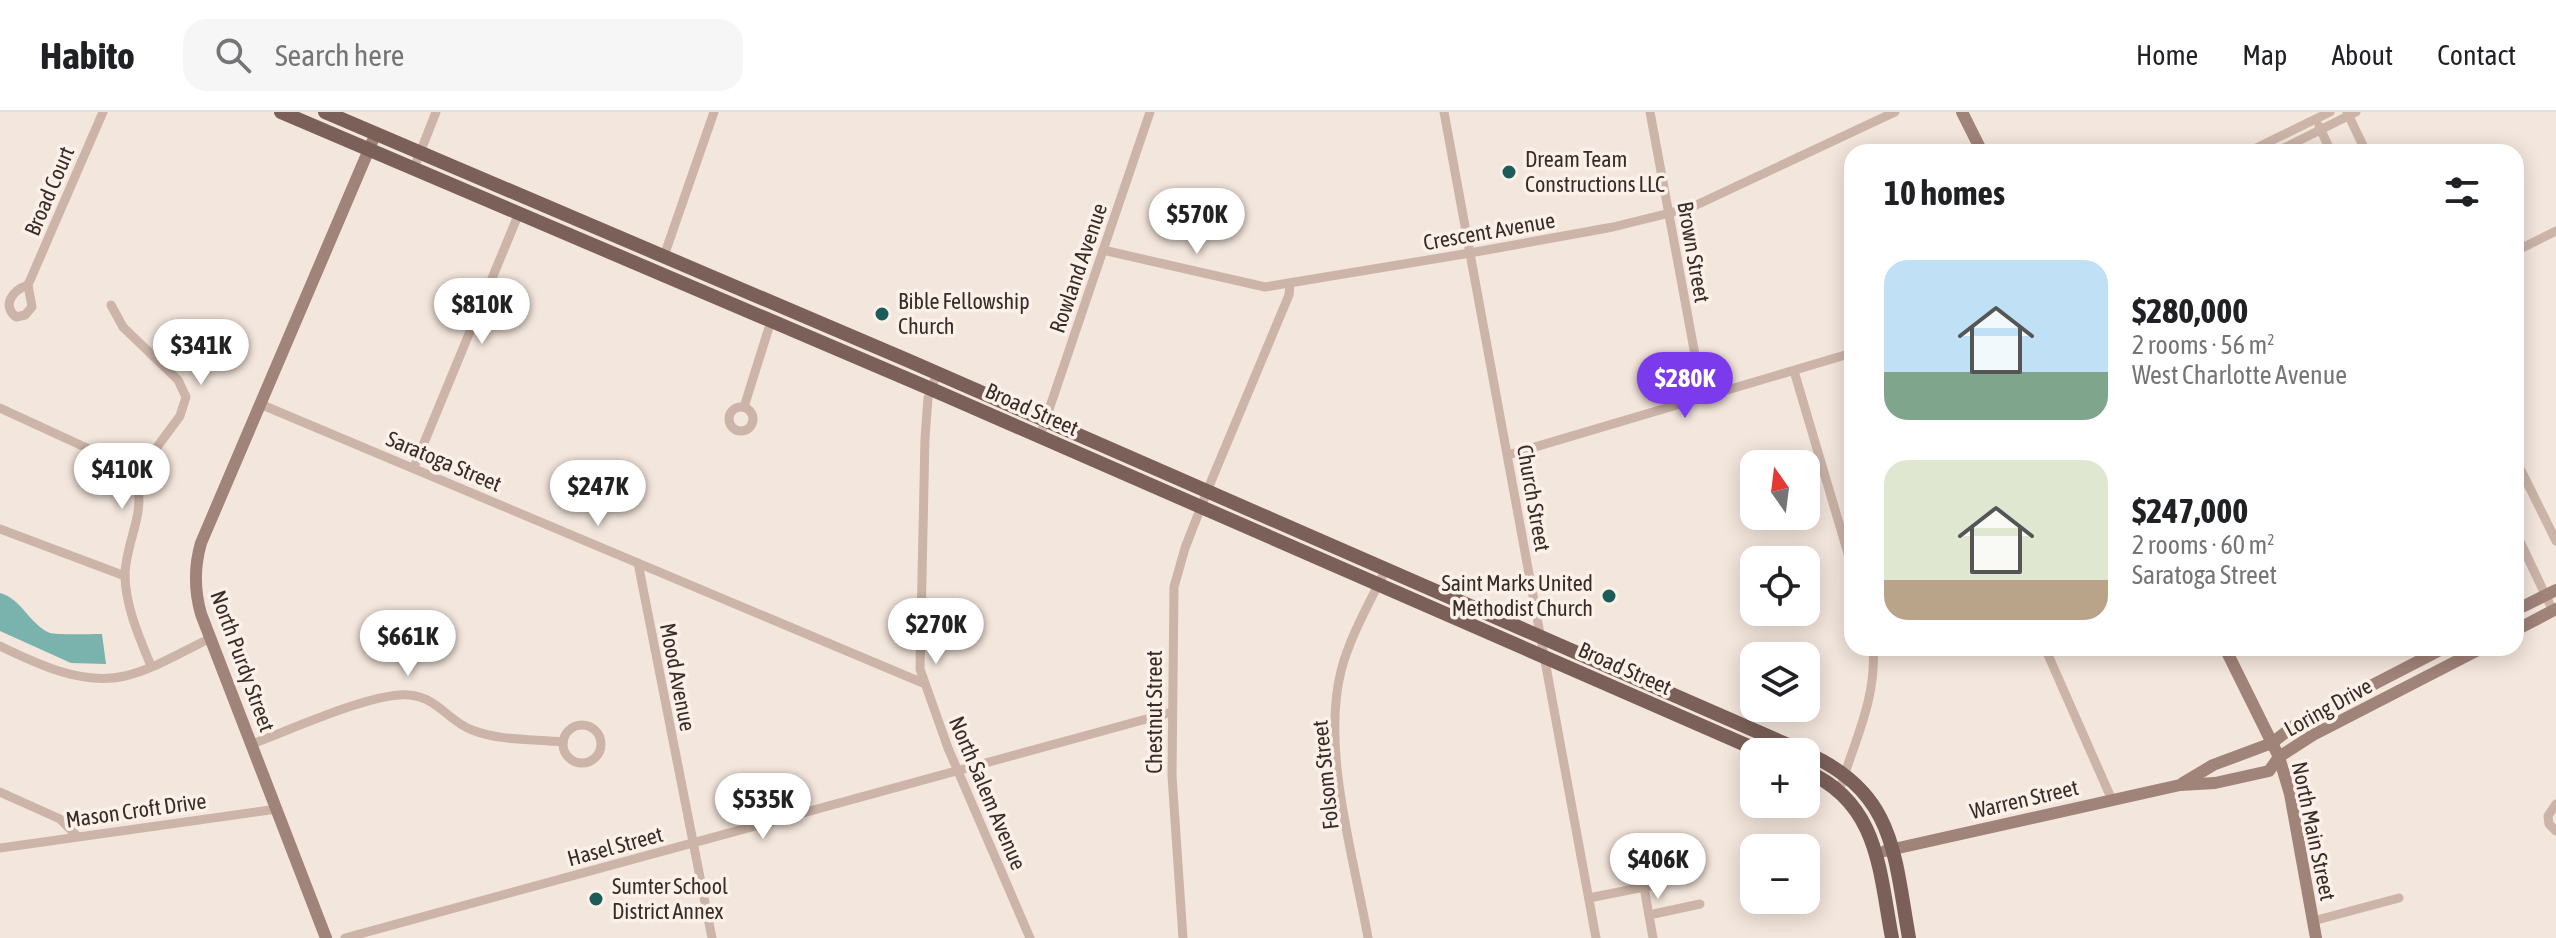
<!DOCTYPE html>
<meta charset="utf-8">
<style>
body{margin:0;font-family:"Asap Condensed",sans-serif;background:#f6f6f6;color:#202124;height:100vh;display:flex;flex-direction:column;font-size:30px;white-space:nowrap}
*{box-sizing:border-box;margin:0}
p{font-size:26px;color:#757577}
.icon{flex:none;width:44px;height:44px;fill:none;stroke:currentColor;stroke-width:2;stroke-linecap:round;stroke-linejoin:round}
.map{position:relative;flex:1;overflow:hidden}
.panel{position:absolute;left:1844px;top:32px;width:680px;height:512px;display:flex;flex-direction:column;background:#fff;border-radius:24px;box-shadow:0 4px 20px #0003}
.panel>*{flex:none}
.needle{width:52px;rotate:346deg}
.buttons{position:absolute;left:1740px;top:338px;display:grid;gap:16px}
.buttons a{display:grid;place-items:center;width:80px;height:80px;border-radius:16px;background:#fff;box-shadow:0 4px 20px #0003;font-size:40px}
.price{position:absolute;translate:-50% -68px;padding:0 18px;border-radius:28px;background:#fff;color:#222;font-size:26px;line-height:52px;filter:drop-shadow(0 2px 4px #0008)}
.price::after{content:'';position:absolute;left:50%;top:48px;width:24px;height:18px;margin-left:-12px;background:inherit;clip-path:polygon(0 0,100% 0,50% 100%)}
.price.selected{background:#7c3aed;color:#fff}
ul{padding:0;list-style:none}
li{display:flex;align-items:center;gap:24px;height:200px;padding:0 40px}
li span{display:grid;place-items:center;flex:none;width:224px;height:160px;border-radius:24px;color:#555}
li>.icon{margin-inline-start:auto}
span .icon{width:96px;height:96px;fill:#fffc;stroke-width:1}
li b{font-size:34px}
h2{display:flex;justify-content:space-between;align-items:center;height:96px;padding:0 40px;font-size:34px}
header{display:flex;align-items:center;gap:48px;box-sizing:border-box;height:112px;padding:0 40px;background:#fff;border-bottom:2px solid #e0e0e0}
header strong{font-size:38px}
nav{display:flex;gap:44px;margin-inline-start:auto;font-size:28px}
.search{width:560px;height:72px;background:#f6f6f6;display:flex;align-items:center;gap:20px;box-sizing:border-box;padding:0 28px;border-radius:24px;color:#757577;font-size:30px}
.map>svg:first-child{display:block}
</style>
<header>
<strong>Habito</strong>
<div class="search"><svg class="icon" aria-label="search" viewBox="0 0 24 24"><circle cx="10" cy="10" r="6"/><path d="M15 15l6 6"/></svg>Search here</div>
<nav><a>Home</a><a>Map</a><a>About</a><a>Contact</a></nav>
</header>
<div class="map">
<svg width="2556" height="826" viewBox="0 0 2556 826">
<rect width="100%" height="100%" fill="#f3e6dc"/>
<!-- water -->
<path fill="#7ab2ae" d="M0,481c22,6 29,31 50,40 6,2 42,1 52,1l4,30 -35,-1 -71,-32z"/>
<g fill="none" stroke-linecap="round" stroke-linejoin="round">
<!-- street -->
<g stroke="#ccb4a8" stroke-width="9">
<polyline points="1444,0 1596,826"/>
<polyline points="1650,0 1703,286"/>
<polyline points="2347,0 2366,40"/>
<polyline points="2319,14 2331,40"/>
<polyline points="2248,40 2330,0"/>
<polyline points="2276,40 2356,0"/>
<polyline points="414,56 436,0"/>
<polyline points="1103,138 1265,175 1470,141 1613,115 1690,96 1895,0"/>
<polyline points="2516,139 2556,119"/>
<polyline points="664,144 714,0"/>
<polyline points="28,173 103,0"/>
<path d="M28,173l4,22 -7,8 -9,2c-15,-12 -3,-27 12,-32z"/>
<polyline points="111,193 123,215 178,268 186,285 180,304 134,366"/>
<polyline points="1794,259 1852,455"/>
<polyline points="937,261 928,286 925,326 920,557 948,636 1030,826"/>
<polyline points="260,292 923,571"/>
<polyline points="744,295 771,209"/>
<circle cx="741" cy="307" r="12"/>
<path d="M0,296l113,52c51,28 11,75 12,117 1,31 15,62 26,89"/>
<polyline points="1040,324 1150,0"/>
<polyline points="1508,343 1852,241"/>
<polyline points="2516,348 2556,429"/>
<polyline points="414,355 519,101"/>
<polyline points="0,417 125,464"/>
<polyline points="2516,421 2553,499"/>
<polyline points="638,451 712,826"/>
<path d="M0,534c37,18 83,40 125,30 30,-7 58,-25 86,-38"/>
<polyline points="2045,536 2112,688"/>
<circle cx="582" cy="632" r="19"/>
<path d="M252,632c36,-13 123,-53 157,-49 28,2 39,26 63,35 28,11 62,9 91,12"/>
<polyline points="0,680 60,707 77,724"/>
<path d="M1839,680c14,-48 38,-93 34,-144"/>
<polyline points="2556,692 2548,704 2549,712 2556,719"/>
<polyline points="0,736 277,697"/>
<polyline points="1644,775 1653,826"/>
<polyline points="1589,786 1664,771 1657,740"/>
<polyline points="1649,803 1700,792"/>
<polyline points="2313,809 2399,786"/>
<polyline points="345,826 1172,600"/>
<polyline points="1183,826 1172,664 1174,475 1185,436 1212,367 1289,183 1290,172"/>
<path d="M1368,826c-14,-81 -47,-187 -27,-267 9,-35 29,-69 45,-102"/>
</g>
<!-- secondary -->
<g stroke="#a08379" stroke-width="12">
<polyline points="1962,0 1982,40"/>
<polyline points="2516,498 2556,478"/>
<polyline points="2516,518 2556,497"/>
<polyline points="2225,536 2279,645 2290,682 2316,826"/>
<polyline points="2183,671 2213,653 2272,631 2295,613 2444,536"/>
<polyline points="1885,739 2180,673 2215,671 2269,659 2279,645 2313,623 2482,536"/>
<path d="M326,826l-125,-324c-7,-25 -7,-47 0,-71l175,-410"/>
</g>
<!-- primary -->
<g stroke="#7b6059" stroke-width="14">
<polyline points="281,0 931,277 1762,640"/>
<polyline points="325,0 907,248 1804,640"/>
<path d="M1806,641c89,39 88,100 103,185"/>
<path d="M1806,659c73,32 73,99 86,167"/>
</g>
</g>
<!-- markers -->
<g fill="#1c5c59" stroke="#fbf1e9" stroke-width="3">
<circle cx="1509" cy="60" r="8"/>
<circle cx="882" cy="202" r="8"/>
<circle cx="1609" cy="484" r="8"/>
<circle cx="596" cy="787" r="8"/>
</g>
<g text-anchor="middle" stroke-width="7" stroke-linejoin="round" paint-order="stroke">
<!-- poi labels -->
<g font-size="22" fill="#392c28" stroke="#fbf1e9" text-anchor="start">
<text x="1525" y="55">Dream Team<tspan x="1525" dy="25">Constructions LLC</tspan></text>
<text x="898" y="197">Bible Fellowship<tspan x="898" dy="25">Church</tspan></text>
<text x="1593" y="479" text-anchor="end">Saint Marks United<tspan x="1593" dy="25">Methodist Church</tspan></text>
<text x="612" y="782">Sumter School<tspan x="612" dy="25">District Annex</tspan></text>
</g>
<!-- street labels -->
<g font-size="22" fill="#392c28" stroke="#fbf1e9">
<text transform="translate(49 79) rotate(-67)" y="8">Broad Court</text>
<text transform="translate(1489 119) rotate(-10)" y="8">Crescent Avenue</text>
<text transform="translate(1694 140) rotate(80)" y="8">Brown Street</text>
<text transform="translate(1078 156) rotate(-71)" y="8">Rowland Avenue</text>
<text transform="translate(1032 297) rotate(24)" y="8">Broad Street</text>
<text transform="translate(444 349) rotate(23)" y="8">Saratoga Street</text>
<text transform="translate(1534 386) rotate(80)" y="8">Church Street</text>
<text transform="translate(243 549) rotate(70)" y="8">North Purdy Street</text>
<text transform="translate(1625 556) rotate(24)" y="8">Broad Street</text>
<text transform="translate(678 565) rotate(79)" y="8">Mood Avenue</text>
<text transform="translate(2328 595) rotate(-29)" y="8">Loring Drive</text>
<text transform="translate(1154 600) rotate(-90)" y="8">Chestnut Street</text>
<text transform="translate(1325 663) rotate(-96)" y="8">Folsom Street</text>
<text transform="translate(988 681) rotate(67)" y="8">North Salem Avenue</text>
<text transform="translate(2024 687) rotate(-13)" y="8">Warren Street</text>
<text transform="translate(136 698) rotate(-8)" y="8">Mason Croft Drive</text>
<text transform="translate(2314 719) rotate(78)" y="8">North Main Street</text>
<text transform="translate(615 734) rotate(-15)" y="8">Hasel Street</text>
</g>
</g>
</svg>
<div class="buttons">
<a><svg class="needle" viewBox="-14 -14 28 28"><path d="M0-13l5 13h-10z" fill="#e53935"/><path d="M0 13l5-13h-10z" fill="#757577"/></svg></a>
<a><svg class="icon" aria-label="locate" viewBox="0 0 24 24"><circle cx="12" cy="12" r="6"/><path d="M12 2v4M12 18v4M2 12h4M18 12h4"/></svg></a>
<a><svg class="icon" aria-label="layers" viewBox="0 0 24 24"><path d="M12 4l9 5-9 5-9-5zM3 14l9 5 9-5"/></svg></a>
<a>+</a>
<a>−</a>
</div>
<b class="price" style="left:1197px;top:144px">$570K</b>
<b class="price" style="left:482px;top:234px">$810K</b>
<b class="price" style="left:201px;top:275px">$341K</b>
<b class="price selected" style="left:1685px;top:308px">$280K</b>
<b class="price" style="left:122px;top:399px">$410K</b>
<b class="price" style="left:598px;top:416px">$247K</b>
<b class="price" style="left:936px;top:554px">$270K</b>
<b class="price" style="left:408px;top:566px">$661K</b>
<b class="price" style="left:763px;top:729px">$535K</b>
<b class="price" style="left:1658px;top:789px">$406K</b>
<section class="panel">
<h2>10 homes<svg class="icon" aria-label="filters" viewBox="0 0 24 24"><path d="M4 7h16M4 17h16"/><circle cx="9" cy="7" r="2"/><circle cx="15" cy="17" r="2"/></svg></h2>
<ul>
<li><span style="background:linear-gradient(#bfe0f5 70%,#7fa58c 0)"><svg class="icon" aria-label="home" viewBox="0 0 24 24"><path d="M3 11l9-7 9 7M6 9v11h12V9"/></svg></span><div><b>$280,000</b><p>2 rooms · 56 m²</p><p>West Charlotte Avenue</p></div></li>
<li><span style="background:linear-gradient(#dfe7d0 75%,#b9a48a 0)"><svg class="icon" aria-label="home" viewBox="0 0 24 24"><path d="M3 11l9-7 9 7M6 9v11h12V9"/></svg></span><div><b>$247,000</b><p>2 rooms · 60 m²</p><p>Saratoga Street</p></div></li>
</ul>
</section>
</div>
